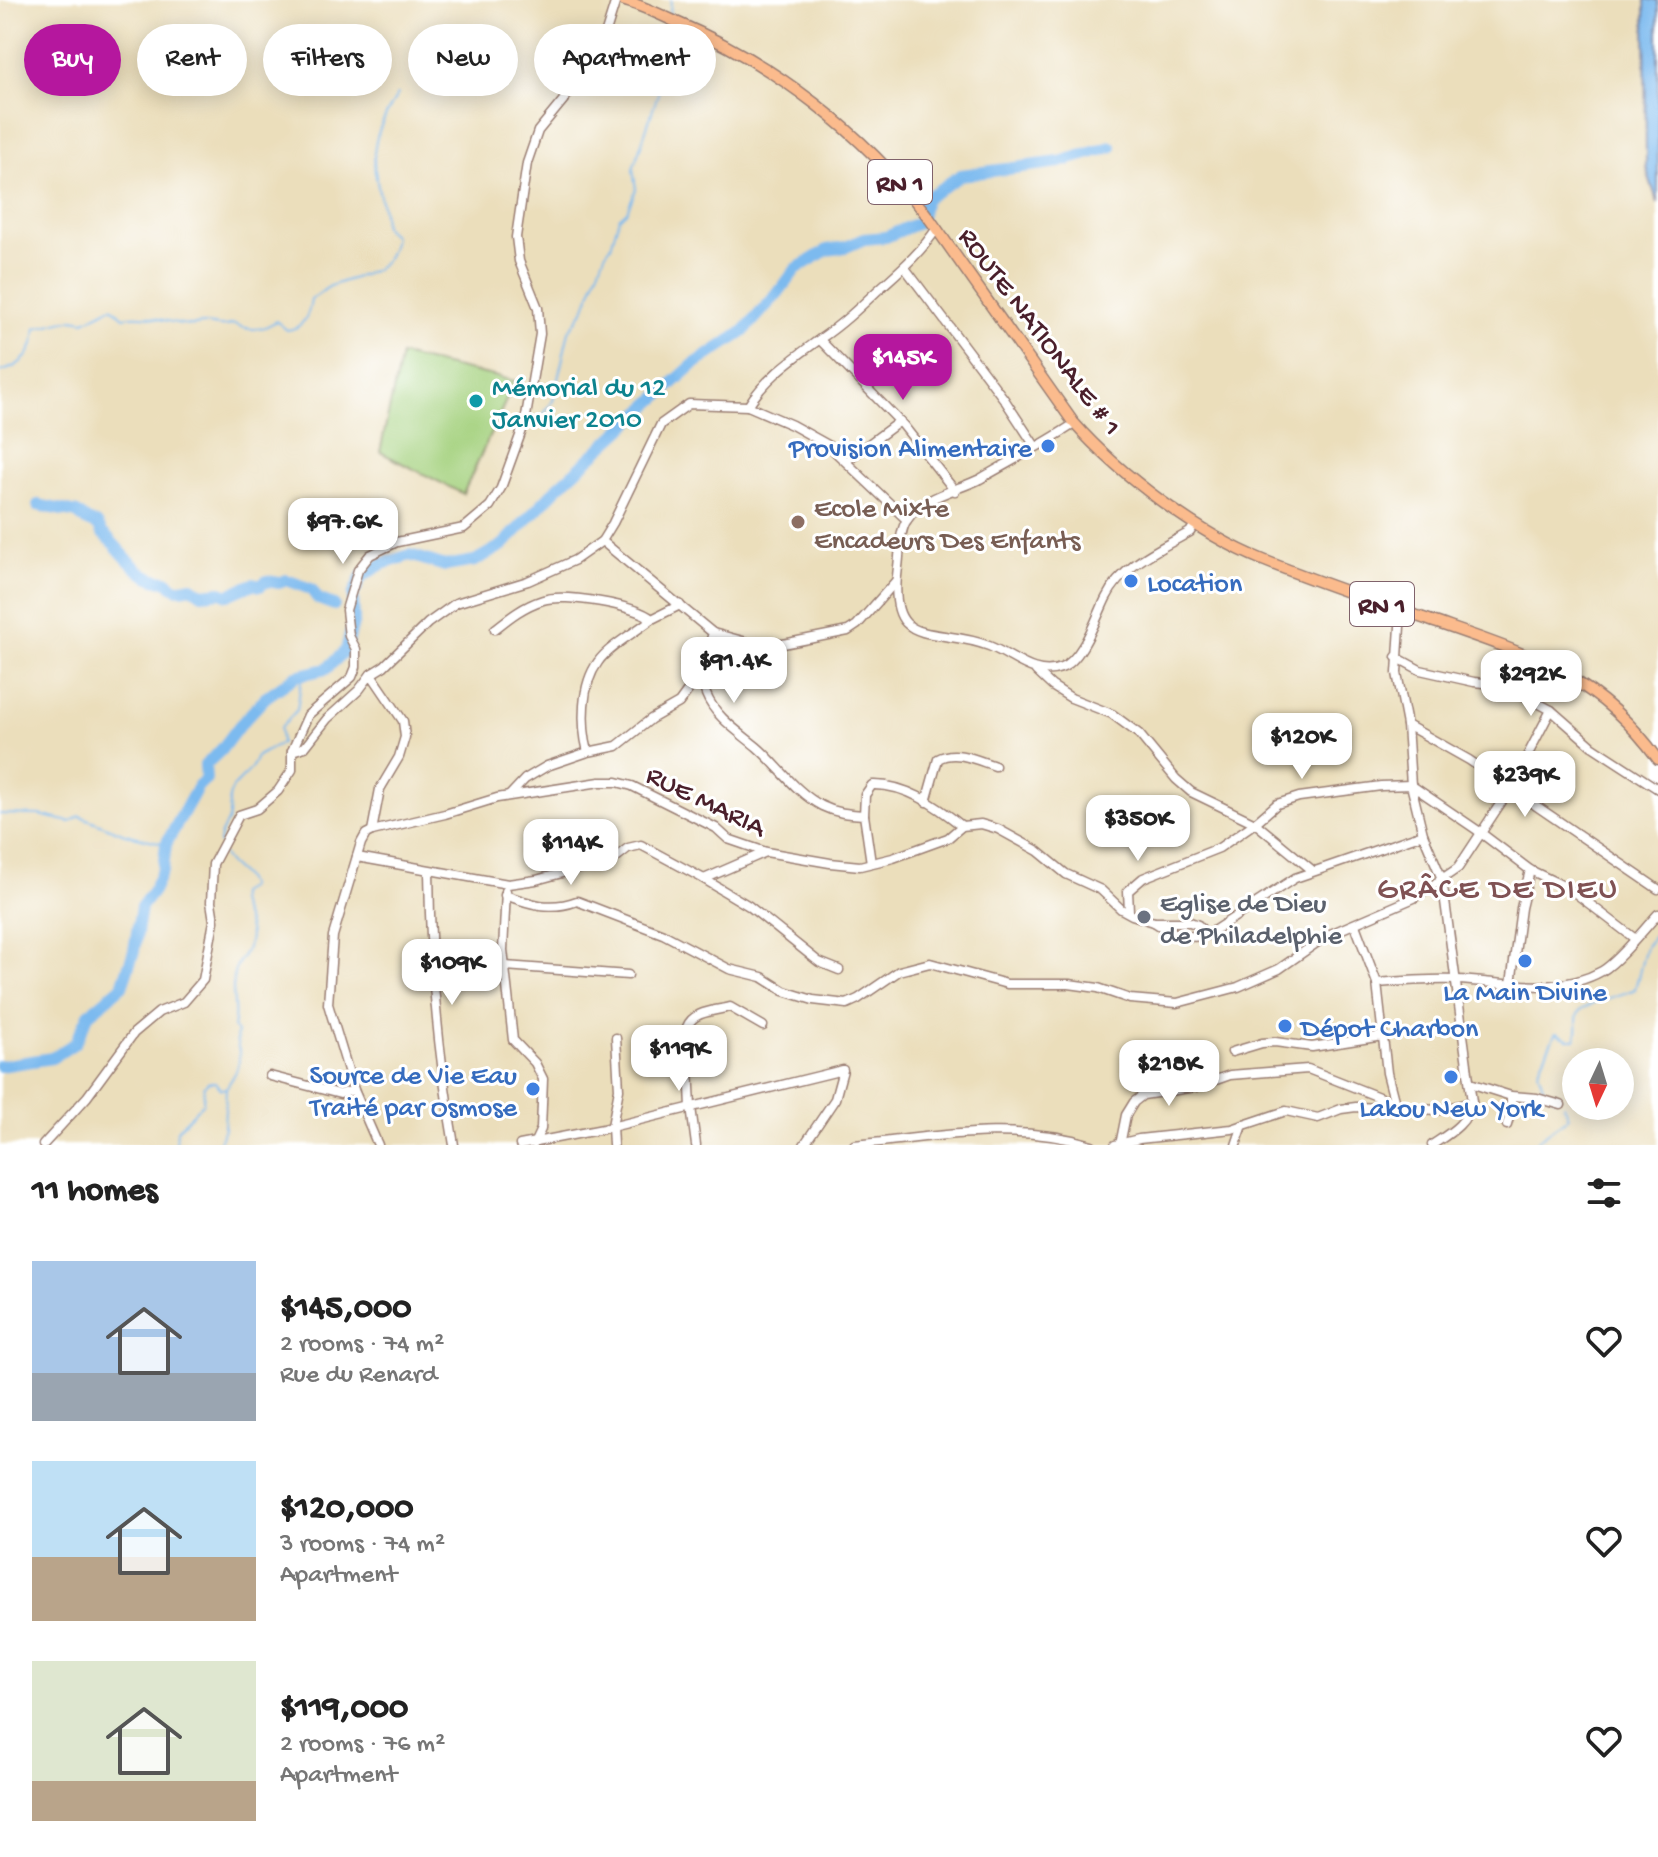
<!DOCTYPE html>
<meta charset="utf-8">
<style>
body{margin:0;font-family:"Gochi Hand",sans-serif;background:#f2f2f2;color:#222;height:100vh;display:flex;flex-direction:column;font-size:30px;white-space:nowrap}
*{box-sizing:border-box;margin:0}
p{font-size:26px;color:#767676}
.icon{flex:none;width:44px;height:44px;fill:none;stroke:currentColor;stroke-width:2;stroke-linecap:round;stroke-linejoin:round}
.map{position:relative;height:1145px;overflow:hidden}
.drawer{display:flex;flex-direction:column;background:#fff;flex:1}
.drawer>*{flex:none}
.banner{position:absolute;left:24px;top:24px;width:800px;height:72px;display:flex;gap:16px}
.needle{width:52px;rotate:184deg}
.tools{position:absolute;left:1562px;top:1048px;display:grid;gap:16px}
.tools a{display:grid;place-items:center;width:72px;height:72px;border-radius:50%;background:#fff;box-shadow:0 4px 20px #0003;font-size:40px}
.price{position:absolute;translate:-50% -68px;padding:0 18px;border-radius:16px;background:#fff;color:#222;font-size:26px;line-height:52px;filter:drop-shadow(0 2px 4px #0008)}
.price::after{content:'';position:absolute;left:50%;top:48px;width:24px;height:18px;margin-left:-12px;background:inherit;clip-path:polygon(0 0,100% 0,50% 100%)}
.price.selected{background:#b5179e;color:#fff}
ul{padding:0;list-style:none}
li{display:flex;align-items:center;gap:24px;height:200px;padding:0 32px}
li span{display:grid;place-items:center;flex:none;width:224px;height:160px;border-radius:0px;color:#555}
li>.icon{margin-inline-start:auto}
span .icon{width:96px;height:96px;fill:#fffc;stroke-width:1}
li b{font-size:34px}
h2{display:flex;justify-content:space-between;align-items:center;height:96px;padding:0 32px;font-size:34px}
.pill{padding:0 28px;border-radius:36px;background:#fff;box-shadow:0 4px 20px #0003;font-size:28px;line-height:72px}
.pill.selected{background:#b5179e;color:#fff}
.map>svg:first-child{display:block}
</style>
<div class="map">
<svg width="1658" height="1145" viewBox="0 0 1658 1145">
<rect width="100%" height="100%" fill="#fff"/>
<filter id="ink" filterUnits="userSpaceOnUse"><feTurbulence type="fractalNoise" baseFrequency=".0125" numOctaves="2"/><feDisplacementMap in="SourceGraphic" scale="16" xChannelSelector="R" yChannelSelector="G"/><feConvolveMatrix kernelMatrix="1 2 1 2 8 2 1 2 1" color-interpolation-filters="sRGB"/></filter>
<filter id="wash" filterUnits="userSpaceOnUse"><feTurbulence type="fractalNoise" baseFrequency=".006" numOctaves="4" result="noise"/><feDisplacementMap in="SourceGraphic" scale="32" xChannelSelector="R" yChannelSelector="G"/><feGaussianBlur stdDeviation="1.8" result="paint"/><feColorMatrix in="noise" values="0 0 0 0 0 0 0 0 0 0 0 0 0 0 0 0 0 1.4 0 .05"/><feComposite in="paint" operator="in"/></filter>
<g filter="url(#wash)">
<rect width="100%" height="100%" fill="#ebdebb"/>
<!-- green -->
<polygon fill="#a4d17e" stroke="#777854" stroke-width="2" points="401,355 515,381 463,494 380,452"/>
<!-- water -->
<polygon fill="#7cbaef" stroke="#636c8d" stroke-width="2" points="1645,0 1658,0 1658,204 1646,167"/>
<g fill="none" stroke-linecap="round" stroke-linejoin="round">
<!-- stream -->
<g stroke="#7cbaef" stroke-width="2">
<polyline points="670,14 671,0"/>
<path d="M0,372c24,-7 34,-19 36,-44l37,-9 12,2 27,-14 12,10c24,-5 42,6 65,8 5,1 9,-1 14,-1 12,0 18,5 31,0 15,7 28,7 42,-3l11,9c17,-2 22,-15 24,-31 9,-4 13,-11 22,-14 30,-12 56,-9 61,-49l-10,-9c0,-20 -6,-37 -9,-56 -5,-28 8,-53 23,-77"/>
<polyline points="538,422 553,401 569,331 584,310 605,254 611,246 619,218 627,211 636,189 633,169 658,94 669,25"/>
<polyline points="0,814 39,815 70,822 80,816 125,834 166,844"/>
<path d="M219,844c0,-11 5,-15 9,-24 4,-11 -3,-21 5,-32 9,-12 19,-16 24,-32l24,-13 -1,-15 17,-18 5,-35"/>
<path d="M1555,1099l-11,-10 -6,-18 16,-35 2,-3 12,6h7c5,-9 0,-16 3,-25 3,-10 45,-19 57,-25l11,-43 12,-14"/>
<path d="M176,1145l1,-15 26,-27 1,-17 4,-4h7l6,7 5,-1c8,-12 15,-22 13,-37 -2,-8 -4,-11 -2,-19l-4,-5c5,-18 -4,-38 2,-57 4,-12 15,-21 15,-35 -1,-15 -13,-26 -11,-42l10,-6c-5,-16 -21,-18 -27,-34"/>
<polyline points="218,1145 224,1128 226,1088"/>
<polyline points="1535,1145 1540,1138 1569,1117 1564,1105"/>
</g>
<!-- river -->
<g stroke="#7cbaef" stroke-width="12">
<path d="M38,505l39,8 10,8 11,4 4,8c21,16 35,48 65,48 10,11 12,8 25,6l10,7 19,-2 7,3 25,-11 7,2 7,-5 12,2 7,-3 25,9 7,10 16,6"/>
<polyline points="0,1066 52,1058 75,1043 89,1014 122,986 134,951 141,907 153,891 163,869 166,844 198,786 206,779 205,765 221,750 239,726 266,697 296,676 326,669 346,650 354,620 353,595 362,576 382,564 410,555 445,566 475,561 503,545 558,487 693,365 743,332 778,293 796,269 827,250 846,247 864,239 886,237 920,222 925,199 961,175 1060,162 1111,147"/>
</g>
</g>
</g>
<g filter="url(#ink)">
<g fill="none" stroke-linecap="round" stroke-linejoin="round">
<defs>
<g id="minor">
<polyline points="905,268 1004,399 1035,446"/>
<polyline points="820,340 903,425 955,491"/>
<path d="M748,406c18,-29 45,-47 72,-67 21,-14 39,-31 57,-48 22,-20 43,-37 60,-63"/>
<path d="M1074,424c-30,20 -63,37 -94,55 -24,12 -57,17 -73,41 -8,11 -7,34 -9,47 -12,86 38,58 91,79 24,9 45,32 72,22 21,-7 36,-52 45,-70 16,-33 54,-49 84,-66l5,-8"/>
<polyline points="846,461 900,421"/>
<path d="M602,541l111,92c-6,20 -15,40 -7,61 9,23 33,38 51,53 22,19 38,45 65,59 14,7 26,8 42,9l7,48"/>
<path d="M495,629c15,-12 29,-23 48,-29 21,-7 92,5 109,19l28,-14"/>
<polyline points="713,633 754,644 783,644 848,631 857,625 896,581"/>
<polyline points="1396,657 1420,670 1474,682 1504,685 1551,710 1592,746 1658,789"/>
<polyline points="1036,671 1052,686 1071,698 1112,714 1139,734 1176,779 1191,792 1255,823 1312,870"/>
<polyline points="1407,725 1469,760 1658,889"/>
<polyline points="292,751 305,747 327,719 359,690 371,674"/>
<path d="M588,752c-7,-27 -7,-67 10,-90 10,-15 39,-31 54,-43"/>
<polyline points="510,795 525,779 547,766 588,752 617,746 651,719 679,703 703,670"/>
<path d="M926,802l12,-43c17,-10 39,1 57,7"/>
<path d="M864,815l1,-20 7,-10c34,-1 65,21 90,41"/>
<polyline points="372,831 380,789 399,757 405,737 403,721 371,674 384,666 428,623 456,603 528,581 575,560 602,541 613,523 661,424 689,404 748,406 792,425 828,445 907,520"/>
<polyline points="357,857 508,884 536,880 614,859 628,848 641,845 704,879 766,852"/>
<path d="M429,871c1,92 9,183 25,274"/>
<polyline points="704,879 749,906 819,962 839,970"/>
<polyline points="506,891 503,950 513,1040 535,1063 543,1079 541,1129 534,1144"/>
<path d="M505,895c25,9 45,16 72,6l86,33 66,35 33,8 22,14 29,9 34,4 11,-5 41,-28 31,-8 77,21h62l29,4 32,11 47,4 61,-16 41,-18 49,-34 86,-37 44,-30 52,-79 41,-79"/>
<polyline points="1129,911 1128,891 1143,878 1219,848 1255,823 1277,804 1299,797 1381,786 1411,785 1477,830 1530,870 1570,889 1634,938"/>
<path d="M1154,922c16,11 34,18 53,13l88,-57 128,-44"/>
<polyline points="1355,925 1377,983 1387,1073 1395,1104"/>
<polyline points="505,966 628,975"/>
<path d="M1377,983c26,-2 53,-4 80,-3 48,2 101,16 145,-9 17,-10 42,-42 56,-57"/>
<polyline points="1511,984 1521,908 1530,870"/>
<polyline points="1232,1052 1262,1043 1275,1042 1312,1047 1383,1036"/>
<polyline points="270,1076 340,1094 354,1090"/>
<polyline points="1470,1083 1511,1096 1537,1098 1561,1105"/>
<polyline points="1507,1125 1511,1110 1511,1096"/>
<polyline points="43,1145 87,1097 134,1033 159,1012 184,1002 203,980 214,921 211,902 213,864 239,815 257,809 278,791 292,770 292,751 308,715 352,677 356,667 356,649 349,636 346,610 358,570 370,555 397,542 464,528 490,506 501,488 525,422 540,334 538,308 519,261 516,237 527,163 538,131 570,92 606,32 616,0"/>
<polyline points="378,1145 354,1090 328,1004 333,936 361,843 366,834 372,831 445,814 497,798 600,782 617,782 632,786 716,828 728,839 766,852 830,863 860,866 893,858 948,838 962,826 981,824 998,829 1038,851 1066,874 1101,890 1121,909 1132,915 1154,922 1190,922 1198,925 1207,935"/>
<polyline points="520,1145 603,1129 843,1070 835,1099 804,1145"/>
<polyline points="613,1145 612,1126 619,1089 616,1038"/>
<path d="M696,1145l-5,-38 -4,-80c6,-16 28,-16 43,-20l33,19"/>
<path d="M854,1145c79,-8 160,-24 238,0"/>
<polyline points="1115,1145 1139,1139 1232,1129 1286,1111 1318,1118 1341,1109 1356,1107 1440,1110 1472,1102 1442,879 1423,834 1411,785 1407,725 1397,673 1401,611"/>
<polyline points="1120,1145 1126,1115 1134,1102 1143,1095 1196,1087 1230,1075 1308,1069 1394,1103"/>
<polyline points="1236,1145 1243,1125"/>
<path d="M1432,1145c18,-12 35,-21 40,-43"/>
</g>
<path id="major" d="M622,0c18,5 35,13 52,21 100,42 189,111 255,197l144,204c46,52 125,112 190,138 54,22 110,41 166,60 94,33 167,53 229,139"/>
</defs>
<!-- minor casing -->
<use href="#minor" stroke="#9a7e73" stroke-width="11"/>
<!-- major casing -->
<use href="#major" stroke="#9a7e73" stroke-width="13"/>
<!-- minor -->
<use href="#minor" stroke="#fff" stroke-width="8"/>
<!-- major -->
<use href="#major" stroke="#fbbb8d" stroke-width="10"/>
</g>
</g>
<!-- markers -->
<circle fill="#0f9aa8" stroke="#fff" stroke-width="3" cx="476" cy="401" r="8"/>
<g fill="#3f7fe0" stroke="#fff" stroke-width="3">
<circle cx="1048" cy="446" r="8"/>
<circle cx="1131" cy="581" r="8"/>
<circle cx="1525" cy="961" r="8"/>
<circle cx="1285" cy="1026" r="8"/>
<circle cx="1451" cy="1077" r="8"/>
<circle cx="533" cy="1089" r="8"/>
</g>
<circle fill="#8d6e63" stroke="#fff" stroke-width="3" cx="798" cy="522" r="8"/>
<circle fill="#6b7280" stroke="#fff" stroke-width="3" cx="1144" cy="917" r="8"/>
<g text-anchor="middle" stroke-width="6" stroke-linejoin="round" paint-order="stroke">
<!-- shield labels -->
<g fill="#fff" stroke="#80626b" stroke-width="2">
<rect x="868" y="160" width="64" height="44" rx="6"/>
<rect x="1350" y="582" width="64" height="44" rx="6"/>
</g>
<g font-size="26" font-weight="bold" fill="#4a1f2b">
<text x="900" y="191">RN 1</text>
<text x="1382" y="613">RN 1</text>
</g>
<!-- street labels -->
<g font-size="28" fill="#4a1f2b" stroke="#fff">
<text transform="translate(1042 330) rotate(53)" y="10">ROUTE NATIONALE # 1</text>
<text transform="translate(707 799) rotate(26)" y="10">RUE MARIA</text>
</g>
<!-- culture labels -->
<g font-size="28" fill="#0d838f" stroke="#fff" text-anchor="start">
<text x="492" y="395">Mémorial du 12<tspan x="492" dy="32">Janvier 2010</tspan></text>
</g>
<!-- shop labels -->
<g font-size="28" fill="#366cbe" stroke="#fff" text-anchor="end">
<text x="1032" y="456">Provision Alimentaire</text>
<text x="1147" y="591" text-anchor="start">Location</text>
<text x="1525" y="1000" text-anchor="middle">La Main Divine</text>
<text x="1301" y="1036" text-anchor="start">Dépot Charbon</text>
<text x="517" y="1083">Source de Vie Eau<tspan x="517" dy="32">Traité par Osmose</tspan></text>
<text x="1451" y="1116" text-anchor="middle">Lakou New York</text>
</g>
<!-- education labels -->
<g font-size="28" fill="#785e54" stroke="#fff" text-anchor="start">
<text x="814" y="516">Ecole Mixte<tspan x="814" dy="32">Encadeurs Des Enfants</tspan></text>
</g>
<!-- worship labels -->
<g font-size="28" fill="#5b616d" stroke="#fff" text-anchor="start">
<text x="1160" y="911">Eglise de Dieu<tspan x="1160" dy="32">de Philadelphie</tspan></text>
</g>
<!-- quarter labels -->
<g font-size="32" letter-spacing="2" fill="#805254" stroke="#fff">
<text x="1498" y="897">GRÂCE DE DIEU</text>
</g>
</g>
</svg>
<div class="tools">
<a><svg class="needle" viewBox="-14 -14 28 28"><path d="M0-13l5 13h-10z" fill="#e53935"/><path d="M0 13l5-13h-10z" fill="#767676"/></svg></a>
</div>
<b class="price selected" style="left:903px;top:402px">$145K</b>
<b class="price" style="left:343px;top:566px">$97.6K</b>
<b class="price" style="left:734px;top:705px">$91.4K</b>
<b class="price" style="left:1531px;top:718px">$292K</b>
<b class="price" style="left:1302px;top:781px">$120K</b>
<b class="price" style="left:1525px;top:819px">$239K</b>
<b class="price" style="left:1138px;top:863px">$350K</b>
<b class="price" style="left:571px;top:887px">$114K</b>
<b class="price" style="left:452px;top:1007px">$109K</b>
<b class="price" style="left:679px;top:1093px">$119K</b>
<b class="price" style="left:1169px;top:1108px">$218K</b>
<div class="banner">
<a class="pill selected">Buy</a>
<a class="pill">Rent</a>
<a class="pill">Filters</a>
<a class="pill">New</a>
<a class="pill">Apartment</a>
</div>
</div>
<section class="drawer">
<h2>11 homes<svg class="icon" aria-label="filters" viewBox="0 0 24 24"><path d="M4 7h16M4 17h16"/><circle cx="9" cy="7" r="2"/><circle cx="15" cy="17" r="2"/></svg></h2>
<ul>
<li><span style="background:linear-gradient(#a9c7e8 70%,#9aa5b1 0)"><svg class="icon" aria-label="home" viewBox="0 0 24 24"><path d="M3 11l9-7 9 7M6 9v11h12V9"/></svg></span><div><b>$145,000</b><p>2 rooms · 74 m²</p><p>Rue du Renard</p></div><svg class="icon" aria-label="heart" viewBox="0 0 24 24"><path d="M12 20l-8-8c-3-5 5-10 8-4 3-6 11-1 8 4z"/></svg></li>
<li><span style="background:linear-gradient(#bfe0f5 60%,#b9a48a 0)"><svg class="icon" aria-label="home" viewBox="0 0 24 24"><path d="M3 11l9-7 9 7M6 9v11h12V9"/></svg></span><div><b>$120,000</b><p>3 rooms · 74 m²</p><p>Apartment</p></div><svg class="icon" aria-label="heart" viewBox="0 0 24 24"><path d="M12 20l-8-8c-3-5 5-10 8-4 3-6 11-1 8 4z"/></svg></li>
<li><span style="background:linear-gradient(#dfe7d0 75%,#b9a48a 0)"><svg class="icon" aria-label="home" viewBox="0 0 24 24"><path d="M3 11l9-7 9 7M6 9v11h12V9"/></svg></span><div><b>$119,000</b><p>2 rooms · 76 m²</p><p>Apartment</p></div><svg class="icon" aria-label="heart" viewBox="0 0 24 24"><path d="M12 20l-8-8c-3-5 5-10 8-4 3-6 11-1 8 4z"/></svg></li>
</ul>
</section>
